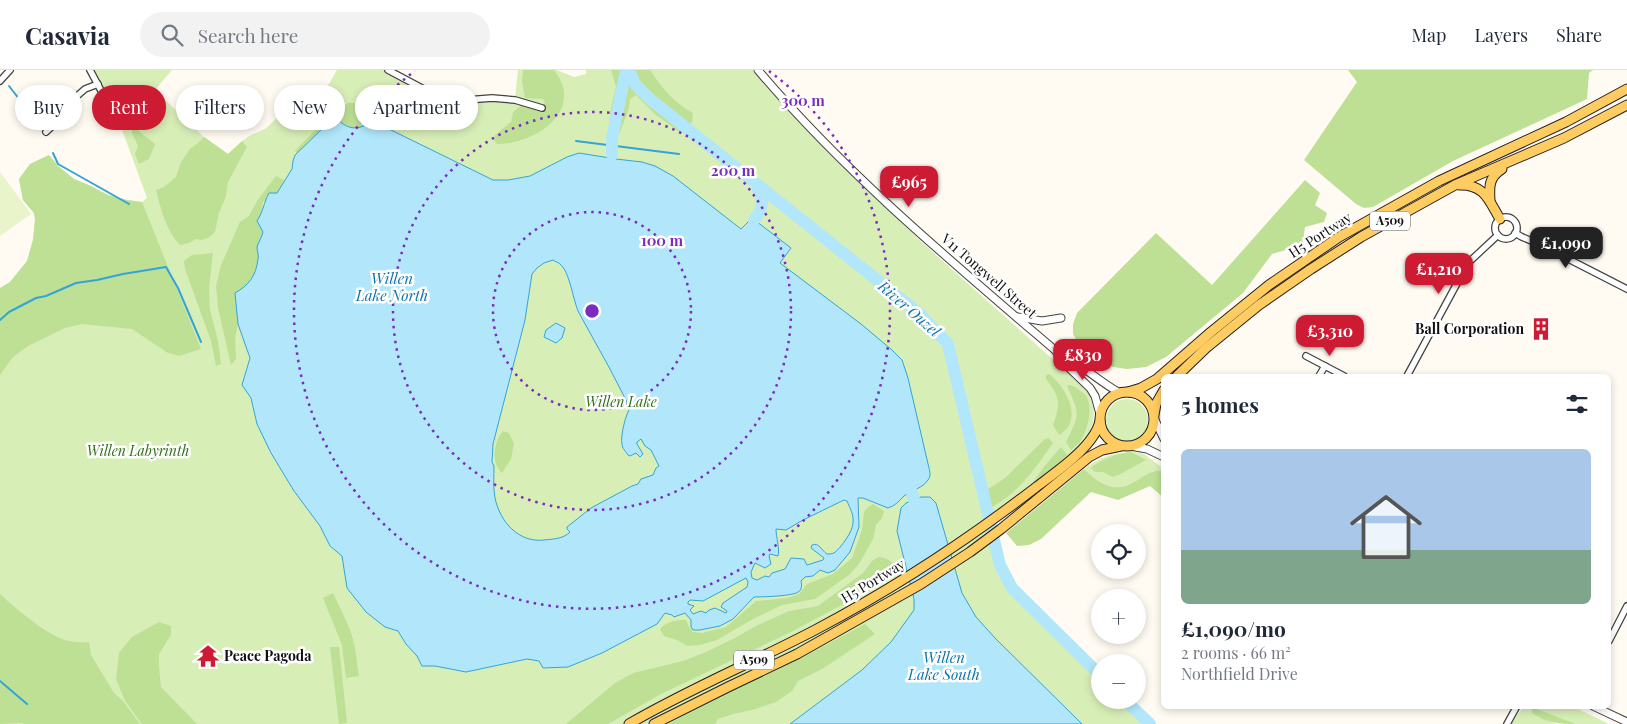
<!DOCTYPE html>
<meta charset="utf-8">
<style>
body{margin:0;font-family:"Playfair Display",serif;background:#f2f2f3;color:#1f2937;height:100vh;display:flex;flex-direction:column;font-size:19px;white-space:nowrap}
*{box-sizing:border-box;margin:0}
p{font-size:16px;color:#747a83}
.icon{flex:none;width:28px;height:28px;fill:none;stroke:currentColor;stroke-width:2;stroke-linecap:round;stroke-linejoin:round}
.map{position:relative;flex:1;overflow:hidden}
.sheet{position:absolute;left:1161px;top:304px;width:450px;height:335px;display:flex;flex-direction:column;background:#fff;border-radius:8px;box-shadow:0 2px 8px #0003}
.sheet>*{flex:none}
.hud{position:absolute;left:15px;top:15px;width:475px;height:45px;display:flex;gap:10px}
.controls{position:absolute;left:1091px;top:454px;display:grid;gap:10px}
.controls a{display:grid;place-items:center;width:55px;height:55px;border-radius:50%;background:#fff;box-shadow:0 2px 8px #0003;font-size:25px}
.price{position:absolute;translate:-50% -42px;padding:0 11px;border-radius:10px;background:#cc1b32;color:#fff;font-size:16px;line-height:32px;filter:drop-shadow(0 1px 2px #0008)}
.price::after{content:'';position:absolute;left:50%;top:30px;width:15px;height:11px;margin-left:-8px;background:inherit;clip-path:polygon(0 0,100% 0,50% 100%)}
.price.selected{background:#222;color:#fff}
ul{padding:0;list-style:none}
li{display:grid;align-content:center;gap:10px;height:265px;padding:0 20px}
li+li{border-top:1px solid #e0e1e3}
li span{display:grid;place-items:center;height:155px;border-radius:8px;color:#555}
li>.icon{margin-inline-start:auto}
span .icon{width:90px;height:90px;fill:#fffc;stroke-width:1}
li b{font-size:21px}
h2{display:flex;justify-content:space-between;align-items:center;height:60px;padding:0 20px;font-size:21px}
.pill{padding:0 18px;border-radius:22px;background:#fff;box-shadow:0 2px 8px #0003;font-size:18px;line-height:45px}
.pill.selected{background:#cc1b32;color:#fff}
header{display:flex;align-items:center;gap:30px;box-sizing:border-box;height:70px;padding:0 25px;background:#fff;border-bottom:1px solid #e0e1e3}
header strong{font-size:24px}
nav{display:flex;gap:28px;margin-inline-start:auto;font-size:18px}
.search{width:350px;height:45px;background:#f2f2f3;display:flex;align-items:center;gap:12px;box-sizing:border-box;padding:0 18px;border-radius:28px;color:#747a83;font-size:19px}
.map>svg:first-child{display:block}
</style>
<header>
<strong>Casavia</strong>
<div class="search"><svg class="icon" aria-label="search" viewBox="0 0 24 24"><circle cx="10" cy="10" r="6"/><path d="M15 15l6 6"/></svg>Search here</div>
<nav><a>Map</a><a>Layers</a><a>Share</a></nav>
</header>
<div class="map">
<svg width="1627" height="654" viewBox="0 0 1627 654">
<rect width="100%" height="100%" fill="#fffbf2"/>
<!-- green -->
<g fill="#d8eeb7" fill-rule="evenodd">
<path d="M90,0h82l-17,20 49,47 24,17 14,-13 9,-6 14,-6 14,-13 29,-18 15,-4 14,-24h51l66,31 61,-3 3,-28h39l17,7 12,-3v-4h167c54,61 111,118 170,173 52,48 106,94 158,142l9,11 4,13 -1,14 -11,26 -93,73 11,43 12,23 88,87v25h25l25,24h-1150v-436l10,-6 17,-21 6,-21 2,-21 -1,-6 -11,-13 -4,-21 11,-15 19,-9 9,11 16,13 17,7 16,8 20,6 15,2 5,-4 -26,-71z"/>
<circle cx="1127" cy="350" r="21"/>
<path d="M1135,382l9,2 20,15v2c-15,-2 -20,6 -32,12 -18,11 -35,-1 -48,-14 16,-12 30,-17 51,-17zM1145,390l-26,15 -7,2 -9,-5h-8l-5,-4z"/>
<polygon points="1524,636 1572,636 1609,654 1576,654 1532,637 1537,647 1557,654 1511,654"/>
</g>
<!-- forest -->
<g fill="#bde095">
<path d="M523,0h31c32,41 -19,74 -57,74l-3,-4 1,-5 16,-13 2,-10 10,-8 18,2 4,-3 -2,-4 -18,-1 -3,-16z"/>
<path d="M611,0h39c12,18 24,33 43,43l-1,9 -11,11 -25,-18 -20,-20 -6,4 -1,9 -10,27 -4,2 -7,-3 3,-26 5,-21z"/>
<polygon points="1348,0 1593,0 1589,3 1587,29 1453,91 1373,137 1364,138 1356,134 1304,90 1357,12"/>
<path d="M348,33c10,-1 16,4 21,12l17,4 -2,9 -13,-5 -12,6 -15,-3 -22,3 -25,24 -2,-2c13,-13 26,-30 44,-35l2,-8z"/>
<path d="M132,58h5c5,8 12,10 18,16l-6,15 -10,5 -4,-10 3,-8 -6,-13z"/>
<path d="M204,67l24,17 14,-13 5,6 -19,35 -2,14 -7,17 -4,19 -7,6 -7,2 -5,-1 -7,4 -9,2c-14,-15 -19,-35 -24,-55l8,-3 12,-10 5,-15 9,-13 8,-6z"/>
<polygon points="49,85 58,96 74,109 91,116 107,125 127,130 142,132 201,279 179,286 168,283 132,259 82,254 65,258 28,276 13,287 0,305 0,218 10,212 27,191 33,170 35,149 34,143 23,130 19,109 30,94"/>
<polygon points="276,106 284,110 277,123 263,132 261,144 257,151 263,162 261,171 257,176 259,186 254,207 236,230 238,254 235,268 236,289 231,295 218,238 216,216 221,195 240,152 249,146 257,131"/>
<polygon points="1305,110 1320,123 1315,135 1327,143 1324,152 1305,157 1303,172 1300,176 1272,184 1243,223 1166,287 1146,297 1127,299 1113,297 1080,276 1073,264 1073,254 1077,243 1156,163 1212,215"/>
<polygon points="213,183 209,218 210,240 218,271 221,294 216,296 211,271 185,199 184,191 192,185"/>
<path d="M1049,304c17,13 36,47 10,61l-6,-10c8,-21 7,-28 -7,-46v-4z"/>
<path d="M1070,315c6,2 12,6 16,11 8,12 1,35 -6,46 -3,3 -6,5 -9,8l-5,-8c14,-28 14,-28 1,-56z"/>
<path d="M503,361l6,2 5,11 -3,15 -9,14c-12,-11 -8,-31 1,-42z"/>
<path d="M1049,368l4,5c-19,27 -32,47 -61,64l-4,-18 17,-11 40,-39z"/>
<polygon points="1061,377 1067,385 1052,399 1034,411 1043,398"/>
<path d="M1131,382l15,8 -27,15 -7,2 -9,-5h-8l-5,-4c13,-9 25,-14 41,-16z"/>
<path d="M1084,399c13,13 30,25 48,14 12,-6 17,-14 32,-12v27l-14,-12 -32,14 -27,-8 -50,47 -12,6 -12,1 -11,-13z"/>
<path d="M873,434l11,7 -2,7 -6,7 -3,14 -14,25 -10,11 -34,24 -33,6 -29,14 -36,21 -17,5 -13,1 -10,-6 -13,-4 -4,-7c8,-8 15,-9 26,-9l3,7 4,5 9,1 24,-6 30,-26 31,-3 12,-4 8,-10 26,-10 19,-16 10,-28 2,-18 4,-5z"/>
<path d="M878,487c10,1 19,5 18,17l-9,7 -96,51 -130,62 -53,30h-42l49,-41 18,-10 50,-12 23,-9 27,-13 23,-13 33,-15 29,-5 45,-33 9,-12z"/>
<path d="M333,523c8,18 19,36 22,55 2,10 2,18 4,28l-13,2 -4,-33 -19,-47z"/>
<path d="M0,524c14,13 47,41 65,46 8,2 16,3 24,2l2,13 23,38 9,8 17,23h-116l-2,-1 -22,1z"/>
<polygon points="159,552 171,556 171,565 159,584 159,597 161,617 197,654 142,654 125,631 116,609 119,583 132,567"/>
<polygon points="865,554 875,564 822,599 798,611 792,621 776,632 752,640 733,644 718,649 715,654 667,654 729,622 798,590"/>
<polygon points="330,577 339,577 347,653 339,654"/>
<path d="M1532,637l44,17c-16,0 -31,-1 -44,-11z"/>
</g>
<!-- pitch -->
<polygon fill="#e9f4ca" points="0,102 31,144 0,166"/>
<!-- water -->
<g fill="#b2e6fb" stroke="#33a4d8" fill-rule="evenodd">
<path d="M337,49c12,11 19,11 34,4l20,7 102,50h15l22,-4 37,-19 12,-4 31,5 2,-3 4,4 26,3 13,4 18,10 68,53 11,-11 39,30 -11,15 81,61 31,26 10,10 6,18 21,90c1,4 2,8 -1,12 -5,8 -16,10 -24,16 -5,5 -9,10 -16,12l-25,-10h-5l1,29 -9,25 -15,18 -7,3 -8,-3 -7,6 -8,1 -4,4c1,4 1,9 -3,11 -4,4 -36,5 -44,5l-21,22 -13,7 -20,4h-7l-2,-3v-7l-6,-7 -11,4 -2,-2 -7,-2 -8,11 -55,29 -34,14 -25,1 -4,-7 -12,-2 -61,13 -31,-6h-13l-5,-10 -11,-12 -8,-13 -13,-4 -19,-15 -19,-24 -5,-32 -12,-10 -10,-20 -26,-35 -23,-38 -14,-29 -6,-26 -9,-13 8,-27 -12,-34 -3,-31c14,-8 21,-17 23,-34 1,-4 -1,-8 -1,-12 1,-4 5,-10 6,-15l-6,-11c6,-9 7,-19 12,-28h8l15,-24 1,-8 2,-6 27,-26zM553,190c2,2 5,2 7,4 10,8 13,37 19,49l31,56 20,39c-4,6 -10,28 -8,36 0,4 4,8 6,11l2,1 6,-3 4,4 3,-3 -6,-10v-2l4,-3 4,7 6,4 8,16 -3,2 -3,7 -12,4 -3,5 -6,2 -41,22 -24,19v2l3,3c-7,7 -17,7 -26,8 -25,3 -44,-18 -49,-42 -2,-10 -1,-22 -1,-32l-2,-4 1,-18 32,-124 7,-46 5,-6 7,-5zM844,430l3,1c3,7 7,14 6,22 0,8 -12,25 -19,30 -2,1 -5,1 -7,1 -6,-4 -8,-12 -15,-9l-1,3 13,10 -1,2 -16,5 -3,-6 -13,-1 -6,11 -13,4 -3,4 -4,-1 -8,4 -5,-2 -1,-6 4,-9 10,5 6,-4 -2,-8 1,-2 8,2c2,-7 -2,-19 -2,-27l10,1 17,-10zM746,508l2,4 -1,5 -24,16 -2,4 6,4 -1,2 -11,-5 -6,2 -3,3 -5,-2 -8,3 -3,-4 4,-4 -6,-2v-2l2,-2 13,1z"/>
<polygon points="556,253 565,258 562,268 556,273 544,267 546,260"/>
<polygon points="921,427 930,427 936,433 962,523 976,547 995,568 1082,654 790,654 862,600 891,572 914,540 914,529 897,461 901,438 906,433"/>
</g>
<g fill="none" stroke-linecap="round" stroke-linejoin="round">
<!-- stream -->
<g stroke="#33a4d8" stroke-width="2">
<polyline points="9,16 27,39"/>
<polyline points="576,71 679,84"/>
<polyline points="53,83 58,94 129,134"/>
<polyline points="0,250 9,242 36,228 46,226 76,213 97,210 123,204 166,197 178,218 201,272"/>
<polyline points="0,611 27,634"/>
</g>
<!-- river -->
<g stroke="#b2e6fb" stroke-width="12">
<polyline points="629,0 635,14 650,29 921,245 948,274 1000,495 1012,518 1100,605"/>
<polyline points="612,85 612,68 626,0"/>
<path d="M754,150c11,-14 9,-19 3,-34"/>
<polyline points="912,422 914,430"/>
<polyline points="1125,630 1150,654"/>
</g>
<defs>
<g id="minor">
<polyline points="90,0 115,47"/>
<polyline points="388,0 435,25 454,31 492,28 515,30 542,38"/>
<polyline points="0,11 10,0"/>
<polyline points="46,62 65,44 70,34 77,26 85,19 98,14"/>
<circle cx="1506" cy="158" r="11"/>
<polyline points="1515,163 1522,167 1541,175 1627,219"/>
<polyline points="1306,286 1344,306"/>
<polyline points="1319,306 1325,296"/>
<polyline points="1407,306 1468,193 1498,165"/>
<polyline points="1609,571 1627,536"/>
<polyline points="1507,654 1517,636"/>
</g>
<g id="tertiary">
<path d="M758,0c87,103 195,193 298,281l11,15 23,22 5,8 5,18"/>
<polyline points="1018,247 1042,251 1061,248"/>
<path d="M1058,282c22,11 40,29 62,41"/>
<polyline points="1154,348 1164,369"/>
<polyline points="1130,376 1147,379 1164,387"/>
<polyline points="1593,636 1627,652"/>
</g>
<g id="primary">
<path d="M1459,115c26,-1 30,16 41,34"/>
<path d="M1490,131c-1,-15 -1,-24 12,-32"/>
<polyline points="1177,306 1206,278 1259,235 1311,199 1361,167 1455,115 1564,68 1627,35"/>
<polyline points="1128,322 1141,318 1157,309 1211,262 1269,215 1339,167 1439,111 1566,52 1627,19"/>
<circle cx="1127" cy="349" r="27"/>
<polyline points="1154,345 1156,334 1164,320"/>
<path d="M629,654c60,-35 125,-62 186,-94 78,-41 151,-89 220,-142 21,-16 59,-41 65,-67"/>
<polyline points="654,654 728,617 797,584 921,514 970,482 1001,459 1089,387 1102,380 1121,376"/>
</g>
</defs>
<!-- minor casing -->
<use href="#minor" stroke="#434343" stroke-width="8"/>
<!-- tertiary casing -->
<use href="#tertiary" stroke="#434343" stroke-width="9"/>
<!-- primary casing -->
<use href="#primary" stroke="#212121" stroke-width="11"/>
<!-- minor -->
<use href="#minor" stroke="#fff" stroke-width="5.5"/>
<!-- tertiary -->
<use href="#tertiary" stroke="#fff" stroke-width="7"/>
<!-- primary -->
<use href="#primary" stroke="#ffcc62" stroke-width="9"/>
</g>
<!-- distance rings -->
<g fill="none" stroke="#7b2cbf" stroke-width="2.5" stroke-dasharray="2.5 5">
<circle cx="592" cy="241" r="99"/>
<circle cx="592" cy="241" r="199"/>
<path d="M769 1A298 298 0 1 1 415 1"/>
</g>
<!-- icons -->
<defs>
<symbol id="building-bare" viewBox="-9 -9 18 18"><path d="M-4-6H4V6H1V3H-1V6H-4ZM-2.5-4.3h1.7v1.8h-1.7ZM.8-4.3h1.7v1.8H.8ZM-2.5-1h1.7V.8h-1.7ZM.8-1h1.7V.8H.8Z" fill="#cc1b32" stroke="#fff" stroke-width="2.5" paint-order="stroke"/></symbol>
<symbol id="temple-bare" viewBox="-9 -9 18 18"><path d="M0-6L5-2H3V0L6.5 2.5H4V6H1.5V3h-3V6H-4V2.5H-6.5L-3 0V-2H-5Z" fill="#cc1b32" stroke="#fff" stroke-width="2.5" paint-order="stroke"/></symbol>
</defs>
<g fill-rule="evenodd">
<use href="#building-bare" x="1525" y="243" width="32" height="32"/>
<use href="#temple-bare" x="192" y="570" width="32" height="32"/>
</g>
<g text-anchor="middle" stroke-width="5" stroke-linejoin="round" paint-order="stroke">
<!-- shield labels -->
<g fill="#fff" stroke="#585858" stroke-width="1">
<rect x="1370" y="141.5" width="40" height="19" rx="4"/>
<rect x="734" y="580.5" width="40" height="19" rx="4"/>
</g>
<g font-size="12" font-weight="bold" fill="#101010">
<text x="1390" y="155">A509</text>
<text x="754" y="594">A509</text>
</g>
<!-- street labels -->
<g font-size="14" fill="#101010" stroke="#fff">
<text transform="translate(1320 165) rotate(-33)" y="5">H5 Portway</text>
<text transform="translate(989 206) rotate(41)" y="5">V11 Tongwell Street</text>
<text transform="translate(873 511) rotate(-31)" y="5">H5 Portway</text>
</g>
<!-- poi labels -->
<g font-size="14" font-weight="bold" fill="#101010" stroke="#fff" text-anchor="end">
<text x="1524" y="264">Ball Corporation</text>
<text x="224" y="591" text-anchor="start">Peace Pagoda</text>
</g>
<!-- park labels -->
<g font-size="14" font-style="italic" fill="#326e19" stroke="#fff">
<text x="621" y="337">Willen Lake</text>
<text x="138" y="386">Willen Labyrinth</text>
</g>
<!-- water labels -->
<g font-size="15" font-style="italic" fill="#0d74ad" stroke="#fff">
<text x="392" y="214">Willen<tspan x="392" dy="17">Lake North</tspan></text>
<text transform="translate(909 239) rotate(41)" y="5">River Ouzel</text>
<text x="944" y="593">Willen<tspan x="944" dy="17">Lake South</tspan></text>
</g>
</g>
<circle cx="592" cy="241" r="8" fill="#7b2cbf" stroke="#fff" stroke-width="2.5"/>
<g font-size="15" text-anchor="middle" font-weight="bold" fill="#7b2cbf" stroke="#fff" stroke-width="5" stroke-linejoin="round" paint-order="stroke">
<text x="803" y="36">300 m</text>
<text x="733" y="106">200 m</text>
<text x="662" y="176">100 m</text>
</g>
</svg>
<div class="controls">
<a><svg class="icon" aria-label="locate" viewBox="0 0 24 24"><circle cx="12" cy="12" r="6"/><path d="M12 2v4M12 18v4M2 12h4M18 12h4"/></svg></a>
<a>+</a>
<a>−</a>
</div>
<b class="price" style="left:909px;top:138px">£965</b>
<b class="price selected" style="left:1566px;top:199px">£1,090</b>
<b class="price" style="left:1439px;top:225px">£1,210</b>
<b class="price" style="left:1330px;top:287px">£3,310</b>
<b class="price" style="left:1083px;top:311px">£830</b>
<div class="hud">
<a class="pill">Buy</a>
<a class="pill selected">Rent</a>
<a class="pill">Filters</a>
<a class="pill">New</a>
<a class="pill">Apartment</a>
</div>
<section class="sheet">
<h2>5 homes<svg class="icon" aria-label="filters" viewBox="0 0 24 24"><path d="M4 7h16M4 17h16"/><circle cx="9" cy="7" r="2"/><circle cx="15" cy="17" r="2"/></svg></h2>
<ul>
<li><span style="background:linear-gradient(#a9c7e8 65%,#7fa58c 0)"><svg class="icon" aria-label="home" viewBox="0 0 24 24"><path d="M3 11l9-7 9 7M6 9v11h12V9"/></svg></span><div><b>£1,090/mo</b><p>2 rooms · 66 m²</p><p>Northfield Drive</p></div></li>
</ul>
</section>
</div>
